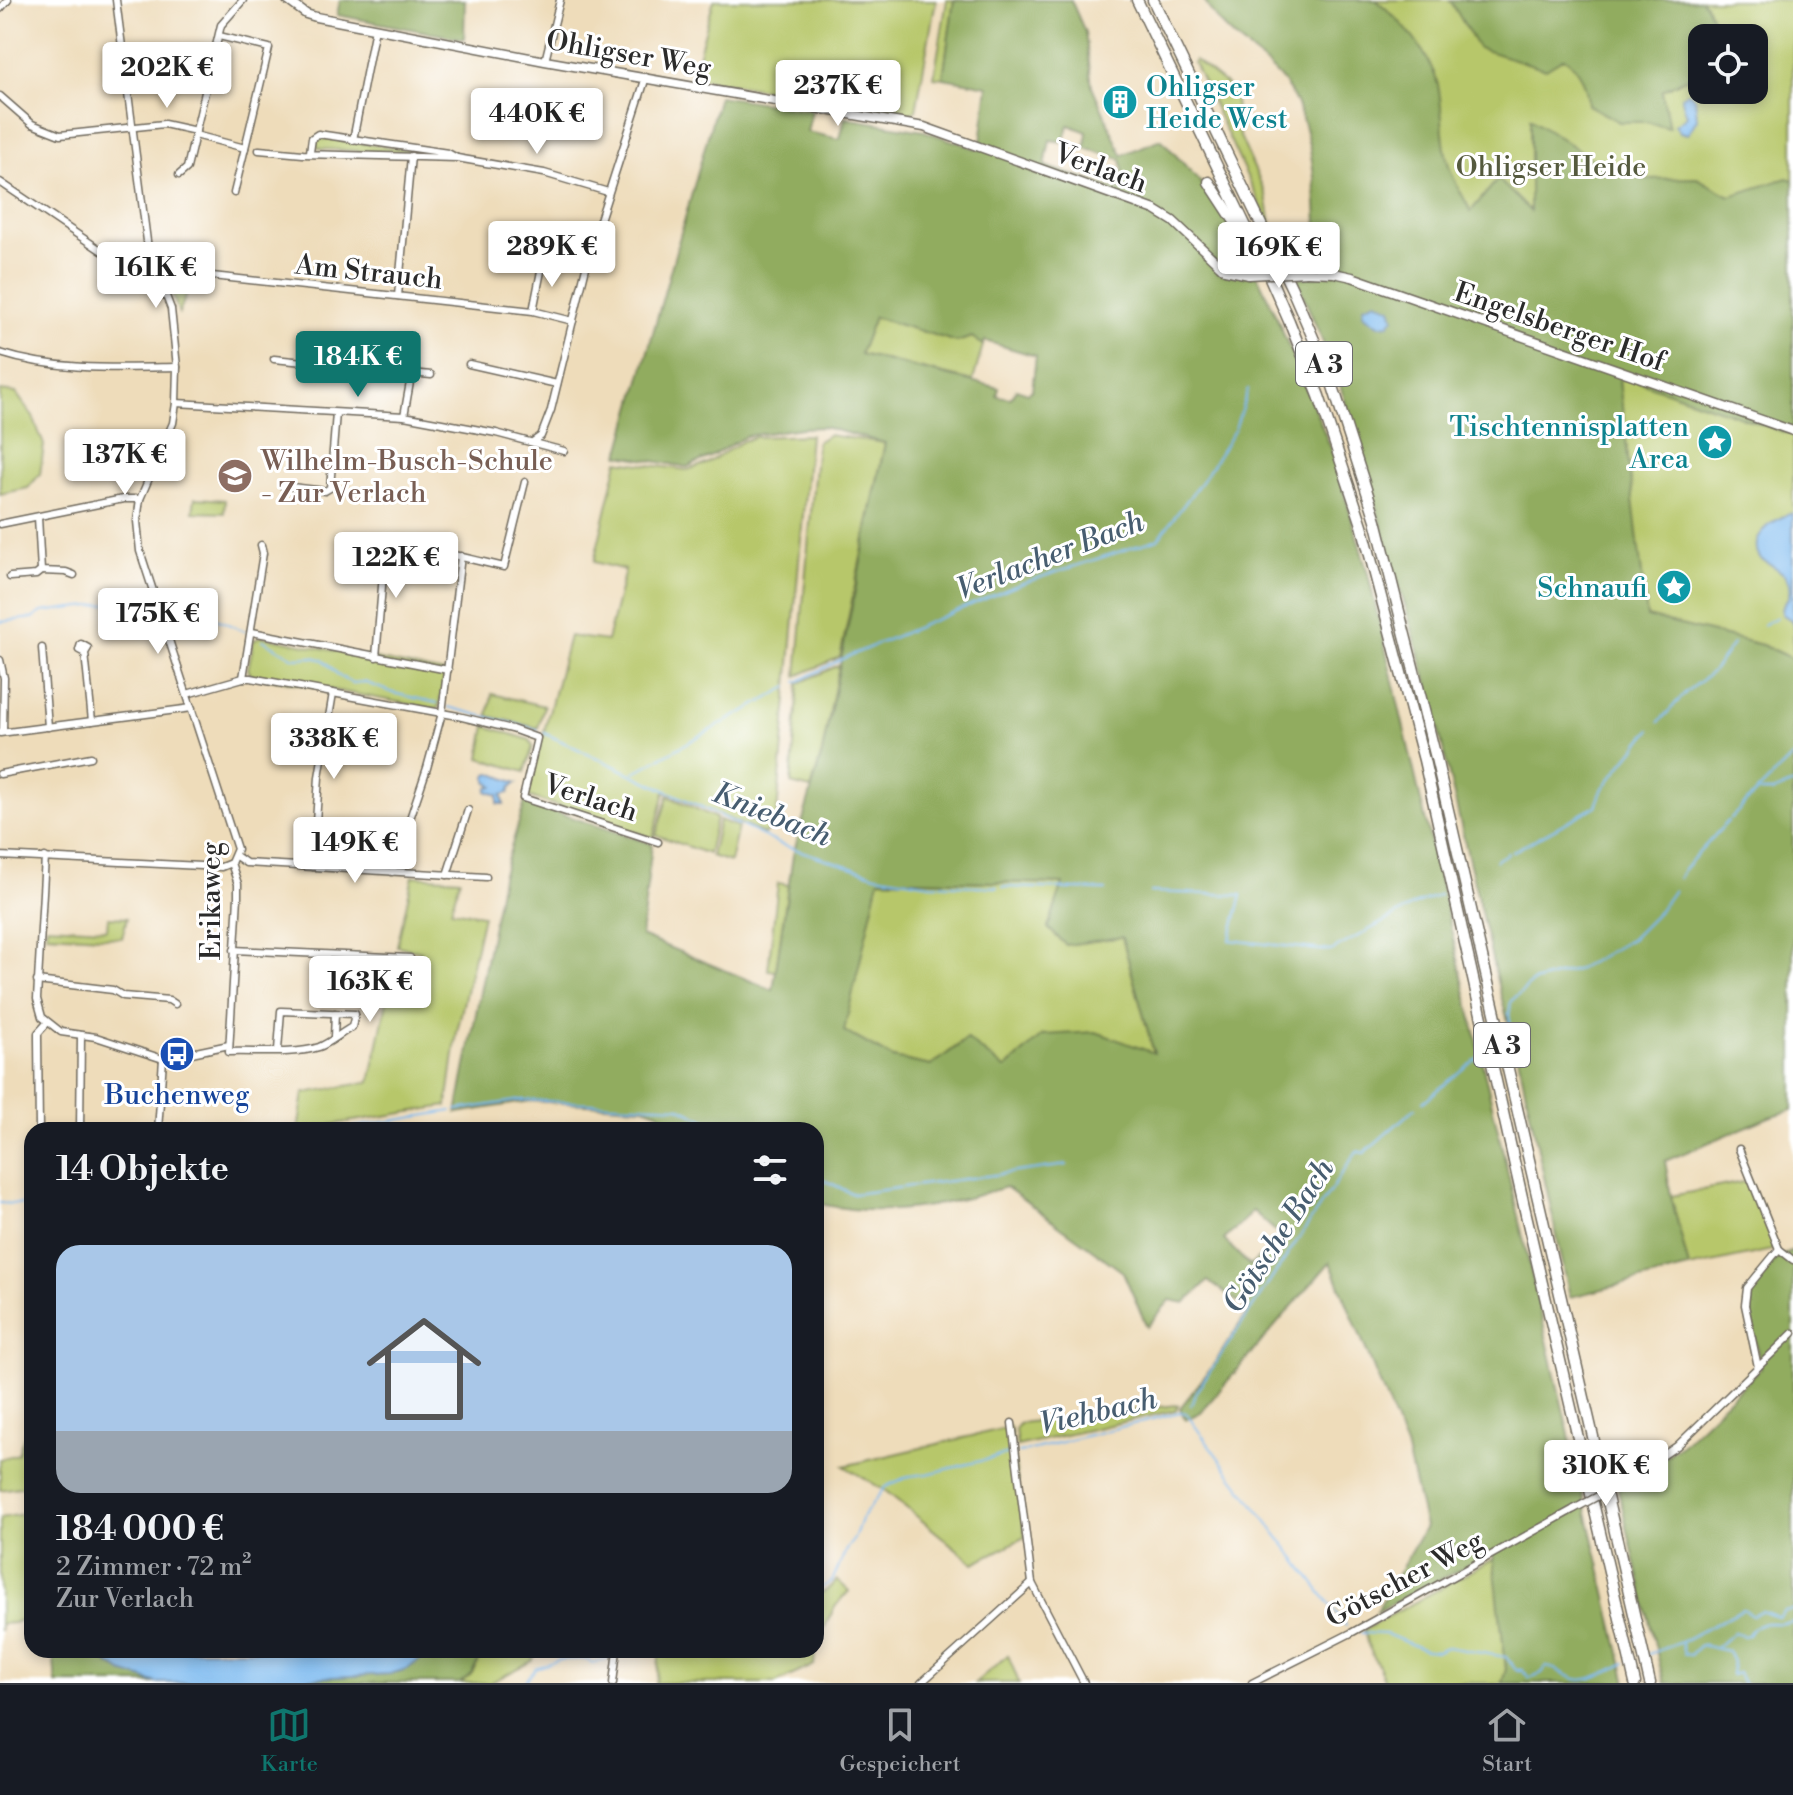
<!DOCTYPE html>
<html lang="de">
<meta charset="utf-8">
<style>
body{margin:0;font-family:"Libre Bodoni",serif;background:#20242c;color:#f1f3f6;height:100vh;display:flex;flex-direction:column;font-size:30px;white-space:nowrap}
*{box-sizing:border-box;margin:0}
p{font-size:26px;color:#9ea1a6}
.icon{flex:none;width:44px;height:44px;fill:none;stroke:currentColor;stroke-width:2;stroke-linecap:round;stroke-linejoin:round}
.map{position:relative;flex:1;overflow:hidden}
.drawer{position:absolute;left:24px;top:1122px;width:800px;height:536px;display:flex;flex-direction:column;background:#171b24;border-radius:24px;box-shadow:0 4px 12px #0003}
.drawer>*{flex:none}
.tools{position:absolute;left:1688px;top:24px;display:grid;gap:16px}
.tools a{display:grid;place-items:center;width:80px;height:80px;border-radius:16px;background:#171b24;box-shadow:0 4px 12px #0003;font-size:40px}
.price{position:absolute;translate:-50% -68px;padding:0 18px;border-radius:8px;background:#fff;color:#222;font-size:26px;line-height:52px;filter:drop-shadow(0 2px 4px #0008)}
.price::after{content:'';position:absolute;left:50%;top:48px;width:24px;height:18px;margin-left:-12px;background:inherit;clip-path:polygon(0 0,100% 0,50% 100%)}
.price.active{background:#0f766e;color:#fff}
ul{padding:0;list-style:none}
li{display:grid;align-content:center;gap:16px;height:424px;padding:0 32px}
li+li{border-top:2px solid #363941}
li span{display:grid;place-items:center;height:248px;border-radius:24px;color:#555}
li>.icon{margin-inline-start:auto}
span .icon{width:144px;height:144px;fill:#fffc;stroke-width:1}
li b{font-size:34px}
h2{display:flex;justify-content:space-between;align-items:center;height:96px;padding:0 32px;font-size:34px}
.menu{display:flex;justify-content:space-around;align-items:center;height:112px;border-top:2px solid #363941;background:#171b24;font-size:22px;color:#9ea1a6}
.menu a{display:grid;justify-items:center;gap:4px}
.menu .active{color:#0f766e}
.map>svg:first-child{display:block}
</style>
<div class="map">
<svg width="1793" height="1683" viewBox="0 0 1793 1683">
<rect width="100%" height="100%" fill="#fff"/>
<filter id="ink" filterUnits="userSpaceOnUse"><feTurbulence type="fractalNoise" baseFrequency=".0125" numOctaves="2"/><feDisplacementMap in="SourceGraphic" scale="16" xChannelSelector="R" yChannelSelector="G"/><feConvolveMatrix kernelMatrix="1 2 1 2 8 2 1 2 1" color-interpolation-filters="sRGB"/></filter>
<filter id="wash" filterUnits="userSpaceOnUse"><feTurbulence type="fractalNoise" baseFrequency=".006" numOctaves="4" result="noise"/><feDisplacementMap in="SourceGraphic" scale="32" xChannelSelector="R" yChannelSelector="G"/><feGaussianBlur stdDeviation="1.8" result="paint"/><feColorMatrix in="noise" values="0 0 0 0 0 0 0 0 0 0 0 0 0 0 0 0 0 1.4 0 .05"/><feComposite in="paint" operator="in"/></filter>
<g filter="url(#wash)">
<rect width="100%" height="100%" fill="#eedcba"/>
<!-- green -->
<g fill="#b7c76a" stroke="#71794a" stroke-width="2" fill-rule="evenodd">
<polygon points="714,0 936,0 916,110 906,117 874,111 873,98 791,83 788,93 692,77"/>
<polygon points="947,0 954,0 943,78 934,77"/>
<path d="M1211,0h582v426l-480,-171 9,-37 8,-94zM1702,38h52v52h-52z"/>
<polygon points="1195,60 1234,91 1238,132 1266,195 1272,230 1194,63"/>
<polygon points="327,138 446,155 321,149 315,146 318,139"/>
<polygon points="173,278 192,280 179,313 169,285"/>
<polygon points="874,317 957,342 972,337 983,345 973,381 860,354"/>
<polygon points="1623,375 1793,435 1793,659 1762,645 1646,617 1619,381"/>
<polygon points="0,391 16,393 33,417 44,445 40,474 28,488 0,494"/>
<polygon points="810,435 776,824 764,834 665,792 653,838 527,796 569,636 607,641 625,570 594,562 618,461 687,470 706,464 743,441 755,437"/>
<polygon points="828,435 885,443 840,657 797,676 817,442"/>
<polygon points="195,498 225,500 224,513 193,512"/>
<polygon points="261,636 445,673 439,707 436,709 251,675 248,669 254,640"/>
<polygon points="839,665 822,753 811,789 791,784 799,683"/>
<polygon points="492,694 544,706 538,728 488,716"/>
<polygon points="486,726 530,740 533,746 525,772 480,758"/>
<polygon points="668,796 716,818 708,854 656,835"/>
<polygon points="719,820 738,827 730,862 711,856"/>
<polygon points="413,876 460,879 451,910 483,915 457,1032 447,1106 298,1130 304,1093 370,1082 395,962 417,965 421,951 397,946"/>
<polygon points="879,879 1064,883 1048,928 1066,945 1122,937 1154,1054 1043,1035 1005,1069 966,1039 931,1066 893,1058 843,1031"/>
<polygon points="778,883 788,885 776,971 768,970"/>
<polygon points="108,917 127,918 122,938 46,934 47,926 107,929"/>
<polygon points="1749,1181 1774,1244 1772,1250 1689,1268 1671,1196"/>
<polygon points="1178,1405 1176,1410 1017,1446 1015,1429 1020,1423"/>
<polygon points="1010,1427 1025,1537 974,1563 887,1492 844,1466"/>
<polygon points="26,1430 32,1431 32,1615 14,1623 1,1624 0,1631 0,1518 29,1513 26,1486 0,1490 0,1459 18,1454"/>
<polygon points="1495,1558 1506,1670 1502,1683 1386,1683 1367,1643 1364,1630"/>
<polygon points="837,1580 849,1591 834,1608 816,1645 816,1595 826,1591"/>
<polygon points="485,1650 538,1650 532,1661 490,1683 460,1683 471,1674"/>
<polygon points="660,1650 815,1650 814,1665 776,1683 656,1683"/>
<polygon points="1008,1655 1019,1683 975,1683"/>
</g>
<!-- forest -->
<g fill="#91ac5e" stroke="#5e6c44" stroke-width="2" fill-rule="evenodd">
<polygon points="340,0 465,0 464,39 337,15"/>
<path d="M954,0h117l14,32 7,54 30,69 39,-16 54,59 19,28 40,85 57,137 37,126 259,1109h-125l4,-14 -13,-116 -117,59 49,-85 -19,-80 -76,-185 -129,150 -16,8 -5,-12 32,-41 37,-57 -41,-29 -23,22 -15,-3 -23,27 -24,-55 -117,-85c-65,20 -122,32 -190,16v-73h-134l-24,-18 -14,-5 -114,-6 -73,12 45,-236 23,-75 127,42 -11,92 132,54 20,-135 29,-102 63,-310 -62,-16 -22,1 -55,8 -36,21 -23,10 -68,-12 100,-359 93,14 -5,22 33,7 5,-21 79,13 56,19 8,-64 -45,-8zM1069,125l18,7 -2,16 36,11 2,10 -4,21 -74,-24 5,-26 13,2zM874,317l83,25 15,-5 11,8 2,-4 51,15 -4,34 -4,3 -12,-4 -5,9 -14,-2 2,-8 -139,-34zM879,879l184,5 -15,44 18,17 56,-8 32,116 -58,-21 -53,3 -38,34 -38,-30 -36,27 -38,-8 -49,-27zM1253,1211l29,26 -32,29 -26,-26z"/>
<path d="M1204,0h172c25,20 54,53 62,85 5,23 3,46 8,69 4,21 15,39 25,57l27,-32 32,32v-93l76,50 40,11 51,-1 33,18 57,-18 6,2v255l-170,-59 -4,5 28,236 115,28 31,14v451l-24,7 -104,44 6,35 18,72 -119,29 -51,-236 -21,-76 -70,-301 -89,-303 -43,-103 22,-2v-9c-1,-54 0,-147 -38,-189 -24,-27 -59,-45 -76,-78z"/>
<path d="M1450,0h250l5,4 7,14 -5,6 1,14h-6v32l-40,21 7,37 -22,-6h-28l-31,-17c-1,-19 -8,-37 -24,-47l-18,11 -68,-21z"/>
<path d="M1793,1250v433h-129l-46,-194 62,-43 81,-78c-10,-50 -26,-93 32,-118z"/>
<path d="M53,1650h43c11,22 40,24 61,33h-101z"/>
<polygon points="434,1650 485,1650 471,1674 460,1683 283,1683 315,1678 390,1674"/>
</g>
<!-- water -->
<g fill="#7cb9ef" stroke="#54728d" stroke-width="2">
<polygon points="1688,93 1695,97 1697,119 1688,134 1680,132 1675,125 1687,116 1681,97"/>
<polygon points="1376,301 1391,308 1394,317 1389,324 1379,325 1363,314 1364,306"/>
<path d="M1793,513v113l-2,-6 -9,-6c0,-10 3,-11 7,-18 4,-23 -15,-29 -28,-37 -15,-21 13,-41 32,-46z"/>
<polygon points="491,773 517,783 511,787 509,793 502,795 504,804 498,804 498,795 487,791 488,787 493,786 487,782 487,774"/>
<polygon points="96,1650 434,1650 407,1669 390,1674 315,1678 283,1683 157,1683 122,1672 99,1656"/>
</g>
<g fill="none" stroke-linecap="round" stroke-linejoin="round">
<!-- stream -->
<g stroke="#7cb9ef" stroke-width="2">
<polyline points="164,601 188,607 245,631"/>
<polyline points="0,622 33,618 42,612 146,599"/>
<polyline points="1763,625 1777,617"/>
<polyline points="263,640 294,658 313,657 324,660 339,676 352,683 364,682 393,693 437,703"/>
<polyline points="797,682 842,659 1020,584 1158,539 1206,475 1235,429 1248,389"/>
<polyline points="448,707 538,730"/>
<polyline points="1659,722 1687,691 1712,672 1733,644"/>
<polyline points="544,733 782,845 876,875 930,884 997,887"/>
<polyline points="635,772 788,687"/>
<polyline points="1760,792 1773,792 1793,784"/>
<polyline points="1731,818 1793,756"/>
<polyline points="1512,852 1596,806 1603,788 1650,730"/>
<polyline points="1495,861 1508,853"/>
<polyline points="1679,878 1683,870 1728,821"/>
<polyline points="1003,887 1106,890"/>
<polyline points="1150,892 1242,895 1230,940 1331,951 1414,905 1439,895"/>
<polyline points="1514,1046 1509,1015 1511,1001 1533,982 1579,969 1631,939 1659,911 1674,890"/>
<polyline points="1423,1102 1481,1055"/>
<polyline points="457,1110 522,1100 679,1107 725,1130"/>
<polyline points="336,1130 452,1111"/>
<polyline points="816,1176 853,1194 1067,1165"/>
<polyline points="0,1203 32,1205"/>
<polyline points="1191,1405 1196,1392 1357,1151 1364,1153 1415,1108"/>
<path d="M1019,1453l161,-41 6,1c51,73 108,141 160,213"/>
<polyline points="816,1591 832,1581 847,1548 854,1539 861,1519 885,1487 909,1476 927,1474 1013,1453"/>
<path d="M1361,1633l25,1 39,16 12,1 10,-4 59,10 10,13h7l6,8 13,-5 4,-6c12,1 18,8 30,12 14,4 36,-10 50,-16"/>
<polyline points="1681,1642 1684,1654 1690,1655 1700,1645 1728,1651 1733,1662 1731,1675 1738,1673 1743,1683"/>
<path d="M1717,1647l17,-15 9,4 5,-1c10,-20 26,-8 45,-13"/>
<polyline points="620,1654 634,1650"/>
<polyline points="1646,1655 1681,1642 1743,1609 1752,1615 1761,1611 1778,1617 1784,1611 1793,1610"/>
<polyline points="524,1683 536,1668 558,1660 584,1659 593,1663 614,1656"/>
</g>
</g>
</g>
<g filter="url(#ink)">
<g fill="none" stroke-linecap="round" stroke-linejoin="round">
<defs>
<g id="street">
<path d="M116,0l32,249 23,60 6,58 -1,36 -3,20 -33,76 -3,22 3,30 97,298 -6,14 7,21v13l-9,155c26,-1 65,3 90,-5 11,-4 22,-14 33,-20l3,-13 -74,-3 -3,39"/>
<polyline points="0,9 8,0"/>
<polyline points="545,61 560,0"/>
<polyline points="0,96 32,124 60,135 164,124 196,131"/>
<polyline points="195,135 245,148 269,48 219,36"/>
<polyline points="353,140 375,28"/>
<polyline points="259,150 303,154 457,158 448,153 318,134 312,138 310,152"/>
<polyline points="457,158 544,173 608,192"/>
<polyline points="179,175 187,168 221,25 243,0"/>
<polyline points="0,182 102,251 123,255 148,249"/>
<polyline points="234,193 245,148"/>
<polyline points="160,277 178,274 203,275 533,311 573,321"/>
<polyline points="398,296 411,156"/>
<polyline points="533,311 543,261"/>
<path d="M0,353c56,18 118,15 177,14"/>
<polyline points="274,359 431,375"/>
<polyline points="469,364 557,384"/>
<polyline points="176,403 404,416 496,433 564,451"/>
<polyline points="404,416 412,371"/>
<polyline points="534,441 541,436 551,410 590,251 646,77"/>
<polyline points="283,486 325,491 330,488 336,413"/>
<polyline points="38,517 41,571 66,572 74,575"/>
<polyline points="0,524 123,499 140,499"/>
<polyline points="10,577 36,575 41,571"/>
<polyline points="252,632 448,670"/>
<polyline points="42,648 48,727"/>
<polyline points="85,653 79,650 81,644 88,648 85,653 92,721"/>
<polyline points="376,657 386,539 504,567 525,482"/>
<polyline points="0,660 4,678 3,732"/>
<polyline points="243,678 263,553 261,545"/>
<polyline points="187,694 243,678 251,678 458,716 512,729 537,738 523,798 658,842"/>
<polyline points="0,733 192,708"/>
<polyline points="0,774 91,757"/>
<polyline points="0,856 221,867 231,863"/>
<polyline points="236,856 246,863 486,877"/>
<polyline points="45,857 37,999 42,1017 61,1032 96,1037 163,1059 229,1045"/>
<polyline points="313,867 319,777 333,693"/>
<polyline points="392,872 427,768 442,713 461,556"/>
<polyline points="447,875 468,810"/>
<polyline points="234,950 410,958"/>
<polyline points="37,981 113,990 123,996 169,1000 175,1004"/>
<polyline points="334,1037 335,1013"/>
<polyline points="39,1130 38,1039 38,1033 47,1023"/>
<polyline points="80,1130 81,1036"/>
<polyline points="158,1130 163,1059"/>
<polyline points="1739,1149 1779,1249 1793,1260"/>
<polyline points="1758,1367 1745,1305 1747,1288 1779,1249"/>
<polyline points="1012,1423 1032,1583 1084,1683"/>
<polyline points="1624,1482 1677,1446 1793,1333"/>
<polyline points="613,1683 617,1650"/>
<polyline points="921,1683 1032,1583"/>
<polyline points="1252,1683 1351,1633 1574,1509"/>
</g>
<g id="secondary">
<polyline points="287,0 306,14 316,17 545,61 924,127 1155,210 1173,221 1225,270 1249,275"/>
<polyline points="1307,272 1334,273 1352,277 1793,431"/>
</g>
<g id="highway">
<polyline points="1137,0 1264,264 1289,321 1319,396 1362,525 1424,760 1524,1206 1635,1683"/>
<polyline points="1153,0 1292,289 1330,377 1376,520 1436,758 1650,1683"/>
<polyline points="1209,182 1241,231"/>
</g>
</defs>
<!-- street casing -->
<use href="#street" stroke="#6f695d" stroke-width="9"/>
<!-- secondary casing -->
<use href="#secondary" stroke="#6f695d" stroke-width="11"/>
<!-- highway casing -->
<use href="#highway" stroke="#6f695d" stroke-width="13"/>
<!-- street -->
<use href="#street" stroke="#fff" stroke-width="6"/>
<!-- secondary -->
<use href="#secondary" stroke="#fff" stroke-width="8"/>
<!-- highway -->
<use href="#highway" stroke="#fff" stroke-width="10"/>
<defs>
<polyline id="street-bridge" points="1574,1509 1624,1482"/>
<polyline id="secondary-bridge" points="1249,275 1307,272"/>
</defs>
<!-- street-bridge casing -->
<use href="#street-bridge" stroke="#6f695d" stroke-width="9" stroke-linecap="butt"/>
<!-- secondary-bridge casing -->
<use href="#secondary-bridge" stroke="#6f695d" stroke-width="11" stroke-linecap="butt"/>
<!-- street-bridge -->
<use href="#street-bridge" stroke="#fff" stroke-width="6"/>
<!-- secondary-bridge -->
<use href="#secondary-bridge" stroke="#fff" stroke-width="8"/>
</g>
</g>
<!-- icons -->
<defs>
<symbol id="building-disc" viewBox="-11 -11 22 22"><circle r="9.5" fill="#0f9aa8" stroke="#fff"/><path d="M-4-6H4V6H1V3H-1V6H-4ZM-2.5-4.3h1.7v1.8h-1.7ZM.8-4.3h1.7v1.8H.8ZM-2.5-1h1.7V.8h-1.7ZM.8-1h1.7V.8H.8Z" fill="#fff"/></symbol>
<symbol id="sight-disc" viewBox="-11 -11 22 22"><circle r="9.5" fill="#0f9aa8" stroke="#fff"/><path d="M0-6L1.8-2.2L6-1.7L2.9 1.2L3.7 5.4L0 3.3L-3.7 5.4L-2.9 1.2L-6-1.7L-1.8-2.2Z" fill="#fff"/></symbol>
<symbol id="school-disc" viewBox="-11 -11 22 22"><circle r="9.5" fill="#8d6e63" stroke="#fff"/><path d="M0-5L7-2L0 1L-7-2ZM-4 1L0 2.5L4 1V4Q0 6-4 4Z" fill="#fff"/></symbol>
<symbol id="bus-disc" viewBox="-11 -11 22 22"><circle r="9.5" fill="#1a4fb4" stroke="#fff"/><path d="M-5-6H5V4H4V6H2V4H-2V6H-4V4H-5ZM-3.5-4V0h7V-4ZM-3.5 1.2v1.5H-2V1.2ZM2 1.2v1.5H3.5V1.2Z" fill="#fff"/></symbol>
</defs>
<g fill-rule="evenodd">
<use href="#building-disc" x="1100" y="82" width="40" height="40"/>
<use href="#sight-disc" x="1695" y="422" width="40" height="40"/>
<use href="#school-disc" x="215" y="456" width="40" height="40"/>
<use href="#sight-disc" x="1654" y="567" width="40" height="40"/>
<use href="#bus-disc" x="157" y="1034" width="40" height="40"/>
</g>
<g text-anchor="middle" stroke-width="6" stroke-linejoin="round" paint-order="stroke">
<!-- shield labels -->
<g fill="#fff" stroke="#6b6b6b" stroke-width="2">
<rect x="1296" y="342" width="56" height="44" rx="6"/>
<rect x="1474" y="1023" width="56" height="44" rx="6"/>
</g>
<g font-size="26" font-weight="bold" fill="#2b2b2b">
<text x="1324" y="373">A 3</text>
<text x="1502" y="1054">A 3</text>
</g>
<!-- street labels -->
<g font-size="28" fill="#2b2b2b" stroke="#fff">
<text transform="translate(629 53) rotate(10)" y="10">Ohligser Weg</text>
<text transform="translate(1101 167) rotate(20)" y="10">Verlach</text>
<text transform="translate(369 271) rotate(6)" y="10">Am Strauch</text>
<text transform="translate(1560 326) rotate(19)" y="10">Engelsberger Hof</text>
<text transform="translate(591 797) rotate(18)" y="10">Verlach</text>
<text transform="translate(210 901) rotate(-90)" y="10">Erikaweg</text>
<text transform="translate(1404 1578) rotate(-28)" y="10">Götscher Weg</text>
</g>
<!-- culture labels -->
<g font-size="28" fill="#0d838f" stroke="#fff" text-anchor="end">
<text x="1146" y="96" text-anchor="start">Ohligser<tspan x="1146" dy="32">Heide West</tspan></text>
<text x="1689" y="436">Tischtennisplatten<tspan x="1689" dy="32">Area</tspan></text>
<text x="1648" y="597">Schnaufi</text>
</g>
<!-- park labels -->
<g font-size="28" fill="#555a3e" stroke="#fff">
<text x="1551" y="176">Ohligser Heide</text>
</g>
<!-- education labels -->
<g font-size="28" fill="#785e54" stroke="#fff" text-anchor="start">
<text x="261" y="470">Wilhelm-Busch-Schule<tspan x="261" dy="32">- Zur Verlach</tspan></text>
</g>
<!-- transit labels -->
<g font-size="28" fill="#164399" stroke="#fff">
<text x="177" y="1104">Buchenweg</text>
</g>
<!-- water labels -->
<g font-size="30" font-style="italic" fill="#475d70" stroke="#fff">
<text transform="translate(1050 555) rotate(-21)" y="10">Verlacher Bach</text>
<text transform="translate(772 814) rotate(22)" y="10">Kniebach</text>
<text transform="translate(1278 1236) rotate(-57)" y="10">Götsche Bach</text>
<text transform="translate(1098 1411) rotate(-13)" y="10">Viehbach</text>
</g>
</g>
</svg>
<div class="tools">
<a><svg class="icon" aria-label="locate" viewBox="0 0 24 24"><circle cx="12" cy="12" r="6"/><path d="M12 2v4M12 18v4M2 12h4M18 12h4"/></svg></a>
</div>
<b class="price" style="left:167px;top:110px">202K €</b>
<b class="price" style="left:838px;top:128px">237K €</b>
<b class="price" style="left:537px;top:156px">440K €</b>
<b class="price" style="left:552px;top:289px">289K €</b>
<b class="price" style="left:1279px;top:290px">169K €</b>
<b class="price" style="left:156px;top:310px">161K €</b>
<b class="price active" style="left:358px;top:399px">184K €</b>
<b class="price" style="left:125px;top:497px">137K €</b>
<b class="price" style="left:396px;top:600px">122K €</b>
<b class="price" style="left:158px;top:656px">175K €</b>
<b class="price" style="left:334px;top:781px">338K €</b>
<b class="price" style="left:355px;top:885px">149K €</b>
<b class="price" style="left:370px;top:1024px">163K €</b>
<b class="price" style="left:1606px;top:1508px">310K €</b>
<section class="drawer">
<h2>14 Objekte<svg class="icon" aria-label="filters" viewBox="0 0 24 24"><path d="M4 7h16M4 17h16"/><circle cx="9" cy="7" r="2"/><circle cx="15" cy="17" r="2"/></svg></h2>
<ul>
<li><span style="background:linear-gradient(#a9c7e8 75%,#9aa5b1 0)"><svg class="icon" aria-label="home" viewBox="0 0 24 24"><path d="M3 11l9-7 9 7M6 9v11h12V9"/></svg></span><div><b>184 000 €</b><p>2 Zimmer · 72 m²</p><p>Zur Verlach</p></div></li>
</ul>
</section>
</div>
<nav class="menu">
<a class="active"><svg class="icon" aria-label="map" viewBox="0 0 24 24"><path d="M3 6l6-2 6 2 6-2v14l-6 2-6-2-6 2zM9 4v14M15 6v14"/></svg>Karte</a>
<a><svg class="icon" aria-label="saved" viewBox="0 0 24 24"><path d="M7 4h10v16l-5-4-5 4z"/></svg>Gespeichert</a>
<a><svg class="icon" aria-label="home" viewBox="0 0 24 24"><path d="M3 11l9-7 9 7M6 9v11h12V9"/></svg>Start</a>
</nav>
